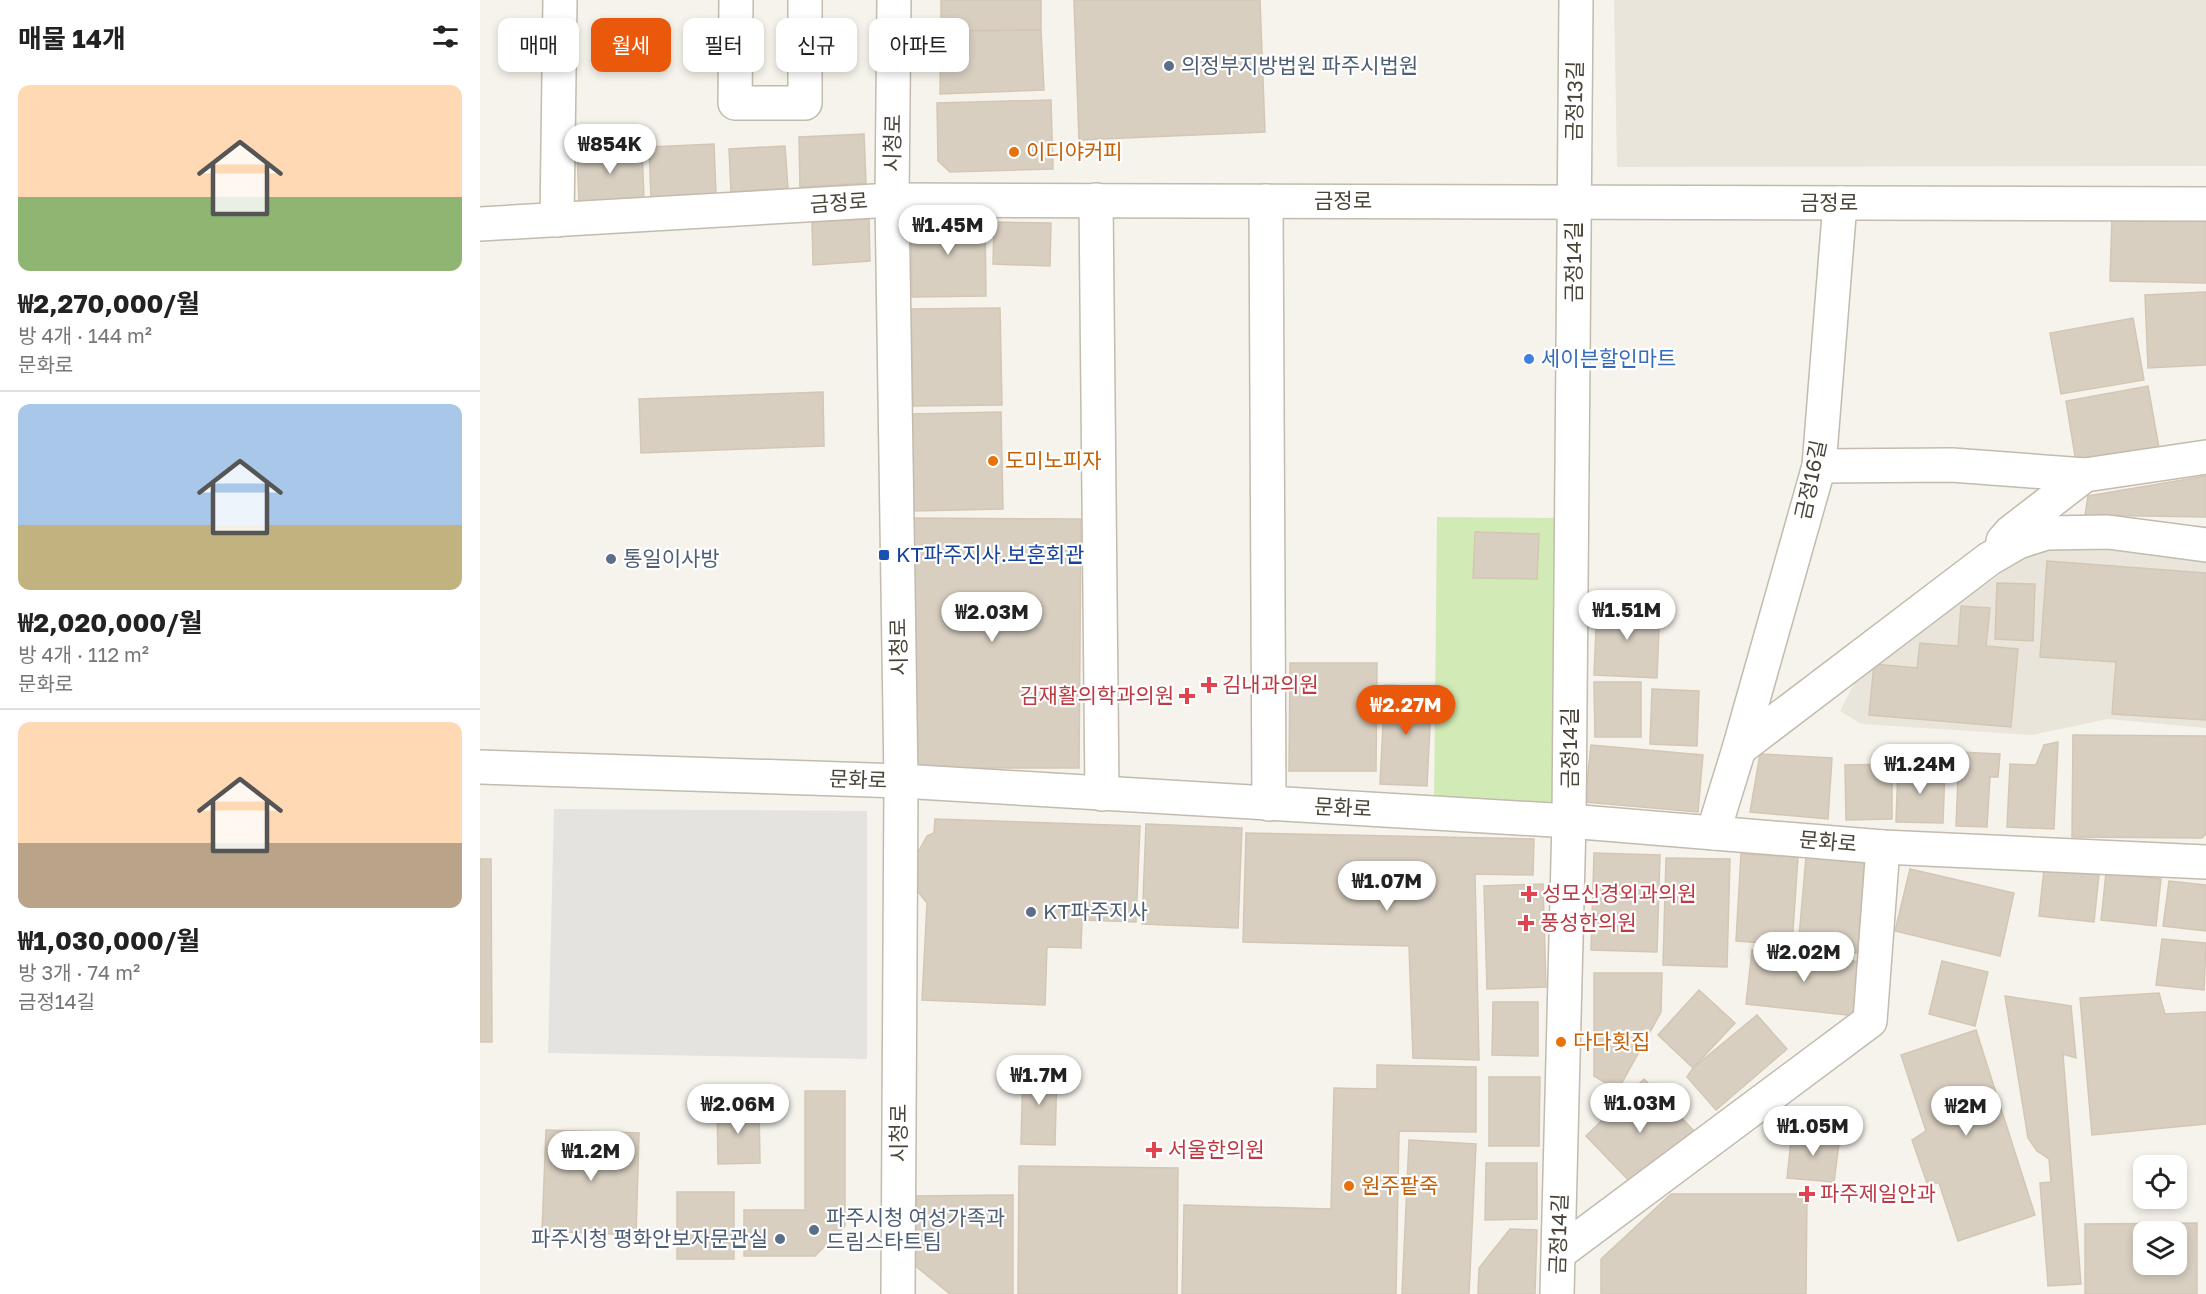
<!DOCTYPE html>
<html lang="ko">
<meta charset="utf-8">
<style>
body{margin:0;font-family:"Golos Text","Noto Sans KR",sans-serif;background:#f2f2f2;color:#222;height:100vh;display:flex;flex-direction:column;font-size:22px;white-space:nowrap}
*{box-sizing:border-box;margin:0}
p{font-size:20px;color:#767676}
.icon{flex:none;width:33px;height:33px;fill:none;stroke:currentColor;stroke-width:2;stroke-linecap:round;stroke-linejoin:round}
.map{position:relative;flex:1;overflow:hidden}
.sheet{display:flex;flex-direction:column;background:#fff;width:480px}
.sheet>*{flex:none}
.hud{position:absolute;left:18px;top:18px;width:570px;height:54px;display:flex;gap:12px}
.fabs{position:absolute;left:1653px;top:1155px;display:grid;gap:12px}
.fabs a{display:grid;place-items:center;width:54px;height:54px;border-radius:12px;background:#fff;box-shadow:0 3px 9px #0003;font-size:30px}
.price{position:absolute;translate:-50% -51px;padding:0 14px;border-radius:21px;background:#fff;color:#222;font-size:20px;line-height:39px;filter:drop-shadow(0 2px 3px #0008)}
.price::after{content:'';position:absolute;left:50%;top:36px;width:18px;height:14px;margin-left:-9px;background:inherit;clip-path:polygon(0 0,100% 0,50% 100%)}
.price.selected{background:#ea580c;color:#fff}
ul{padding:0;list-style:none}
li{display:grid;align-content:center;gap:12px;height:318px;padding:0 18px}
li+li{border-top:2px solid #e0e0e0}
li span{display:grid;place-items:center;height:186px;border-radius:12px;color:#555}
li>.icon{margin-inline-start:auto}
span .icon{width:108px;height:108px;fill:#fffc;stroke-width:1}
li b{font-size:26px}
h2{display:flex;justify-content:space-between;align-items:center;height:72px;padding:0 18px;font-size:26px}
.pill{padding:0 21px;border-radius:12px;background:#fff;box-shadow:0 3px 9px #0003;font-size:21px;line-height:54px}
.pill.selected{background:#ea580c;color:#fff}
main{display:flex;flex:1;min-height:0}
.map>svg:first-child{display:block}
</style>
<main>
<section class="sheet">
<h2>매물 14개<svg class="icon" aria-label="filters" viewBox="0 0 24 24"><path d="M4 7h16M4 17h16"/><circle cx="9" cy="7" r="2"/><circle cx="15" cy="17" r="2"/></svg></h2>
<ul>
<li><span style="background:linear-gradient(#ffd9b3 60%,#8fb573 0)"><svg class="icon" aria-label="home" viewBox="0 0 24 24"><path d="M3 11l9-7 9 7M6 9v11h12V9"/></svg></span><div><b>₩2,270,000/월</b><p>방 4개 · 144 m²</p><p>문화로</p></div></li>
<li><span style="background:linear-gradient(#a9c7e8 65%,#c2b280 0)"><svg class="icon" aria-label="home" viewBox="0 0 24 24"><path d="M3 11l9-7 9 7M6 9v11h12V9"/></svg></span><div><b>₩2,020,000/월</b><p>방 4개 · 112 m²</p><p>문화로</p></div></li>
<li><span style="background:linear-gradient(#ffd9b3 65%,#b9a48a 0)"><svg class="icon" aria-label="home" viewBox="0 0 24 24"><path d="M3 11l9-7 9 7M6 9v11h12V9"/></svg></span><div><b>₩1,030,000/월</b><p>방 3개 · 74 m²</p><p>금정14길</p></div></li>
</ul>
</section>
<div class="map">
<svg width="1726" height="1294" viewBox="0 0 1726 1294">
<rect width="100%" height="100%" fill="#f6f3ec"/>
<!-- residential -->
<g fill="#eae5da">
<polygon points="1134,0 1726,0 1726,166 1137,167"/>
<polygon points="1620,545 1726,563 1726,728 1628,719 1552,735 1381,724 1360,711 1381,670 1465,608 1501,588 1554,549"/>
</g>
<!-- green -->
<polygon fill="#d2eab5" points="957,517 1083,518 1080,806 954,806"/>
<!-- parking -->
<polygon fill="#e5e3e0" points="74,809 387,811 387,1059 68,1053"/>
<!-- building -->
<g fill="#d8cfc1" stroke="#d3c7b4" stroke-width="1.5" fill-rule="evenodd">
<polygon points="461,0 561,0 561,30 461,31"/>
<polygon points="594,0 780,0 785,132 599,140"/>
<polygon points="561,30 564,90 460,94 461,31"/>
<polygon points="571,100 573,169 470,172 458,161 457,103"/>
<polygon points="384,134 386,183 320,187 319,137"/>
<polygon points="234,144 236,194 171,197 169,147"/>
<polygon points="305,146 308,188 251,192 249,149"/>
<polygon points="162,149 164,199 99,202 97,152"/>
<polygon points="505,215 506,296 432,297 431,216"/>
<polygon points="1632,217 1726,219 1726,283 1630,281"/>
<polygon points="389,219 390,261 333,265 332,222"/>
<polygon points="514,222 571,223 570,266 513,264"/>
<polygon points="1726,292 1726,365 1668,368 1665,295"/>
<polygon points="520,308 522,405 433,406 431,309"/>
<polygon points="1653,318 1664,380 1581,394 1570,333"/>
<polygon points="1668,386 1679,448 1596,462 1586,401"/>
<polygon points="343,392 344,446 161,453 159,399"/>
<polygon points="521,412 523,509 433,511 432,414"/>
<polygon points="1726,476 1726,517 1605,515 1608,496"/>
<polygon points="425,518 601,519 599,768 423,768"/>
<polygon points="995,532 1059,534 1057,579 993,578"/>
<polygon points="1567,561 1726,573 1726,720 1632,714 1636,662 1560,657"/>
<polygon points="1517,583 1555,584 1553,641 1515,639"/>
<polygon points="1117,604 1180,606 1177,678 1114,675"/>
<polygon points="1481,606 1510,608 1506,646 1538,649 1531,727 1389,715 1394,664 1437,668 1440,643 1478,646"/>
<polygon points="810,663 897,663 896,771 809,771"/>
<polygon points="1114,682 1161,682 1161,737 1115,737"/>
<polygon points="905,685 952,687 947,786 900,784"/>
<polygon points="1172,689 1219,691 1217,746 1170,744"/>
<polygon points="1593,735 1726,736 1726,834 1722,838 1592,837"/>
<polygon points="1578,742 1574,829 1527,827 1530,764 1556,765 1564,745"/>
<polygon points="1111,745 1223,755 1218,812 1105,802"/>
<polygon points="1479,752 1520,754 1518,777 1510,777 1507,827 1476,826"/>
<polygon points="1280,754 1352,758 1348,819 1270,812"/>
<polygon points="1412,764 1412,819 1366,820 1365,765"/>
<polygon points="1418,766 1465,768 1463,823 1416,822"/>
<polygon points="455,819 660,826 656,922 602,920 601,948 567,947 565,1005 442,1000 447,903 438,892 435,882 436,856 447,836 454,833"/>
<polygon points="666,824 762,828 758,928 662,924"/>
<polygon points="766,833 1054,839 1053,875 995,874 999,1060 933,1058 929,946 763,942"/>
<polygon points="1114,853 1180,855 1177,952 1111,950"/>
<polygon points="1261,854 1318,857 1312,945 1256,941"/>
<polygon points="1326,857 1385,863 1378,953 1318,948"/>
<polygon points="1186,858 1250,859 1247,967 1183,965"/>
<polygon points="0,859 11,859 12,1042 0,1042"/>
<polygon points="1430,869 1534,893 1520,956 1415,931"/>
<polygon points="1564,869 1619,875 1614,922 1559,916"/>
<polygon points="1626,873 1681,879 1676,926 1621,920"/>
<polygon points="1689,881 1726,885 1726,931 1683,926"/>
<polygon points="1063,884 1066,987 1007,989 1004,886"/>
<polygon points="1682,939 1726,943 1724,990 1676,985"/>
<polygon points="1272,950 1382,962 1376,1016 1266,1004"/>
<polygon points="1462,961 1508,972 1495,1026 1449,1014"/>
<polygon points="1114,973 1182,973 1181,1012 1138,1090 1114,1076"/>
<polygon points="1219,990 1255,1023 1213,1068 1178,1035"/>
<polygon points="1679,993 1685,1014 1726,1012 1726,1124 1612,1135 1600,998"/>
<polygon points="1525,996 1591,1006 1596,1058 1583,1054 1601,1284 1568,1286 1560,1183 1571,1182 1569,1159 1557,1151 1548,1138"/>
<polygon points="1013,1002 1058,1002 1058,1056 1012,1055"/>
<polygon points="1277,1015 1307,1049 1236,1110 1207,1077 1213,1068"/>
<polygon points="1496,1030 1555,1215 1478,1241 1459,1183 1447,1183 1432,1140 1446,1131 1421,1055"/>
<polygon points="897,1065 996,1067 996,1132 919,1131 916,1294 702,1294 704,1205 851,1209 854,1088 897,1089"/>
<polygon points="543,1068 577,1069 575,1145 541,1144"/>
<polygon points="1009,1077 1060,1077 1059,1146 1009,1146"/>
<polygon points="1164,1079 1214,1131 1156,1188 1106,1136"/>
<polygon points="325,1091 365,1091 365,1226 335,1256 264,1256 264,1210 325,1210"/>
<polygon points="279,1106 280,1163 238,1164 237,1107"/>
<polygon points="66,1130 159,1133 156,1235 62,1231"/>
<polygon points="1312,1131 1360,1136 1354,1182 1307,1178"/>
<polygon points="929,1140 996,1144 989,1294 922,1294"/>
<polygon points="1006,1163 1057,1163 1057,1219 1005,1220"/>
<polygon points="539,1166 698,1168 697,1294 538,1294"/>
<rect x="197" y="1192" width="57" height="67"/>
<polygon points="1191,1194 1327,1194 1326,1294 1121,1294 1121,1259"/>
<polygon points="533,1195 533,1294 470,1294 433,1264 433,1196"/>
<path d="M1717,1223v71h-112v-70zM1664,1232h32v32h-32z"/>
<polygon points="1030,1229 1057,1230 1055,1294 998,1294 999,1268"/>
</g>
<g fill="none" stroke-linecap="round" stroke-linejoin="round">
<defs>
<g id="minor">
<polyline points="256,0 255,103 325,103 325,0"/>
<polyline points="414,0 412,200 421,781 418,1294"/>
<polyline points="616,200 622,794"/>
<polyline points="786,201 789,804"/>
<polyline points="77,220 80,0"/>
<polyline points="0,224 412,200 1726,204"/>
<polyline points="1339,466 1472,465 1605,475"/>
<polyline points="1523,541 1531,532 1605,475 1726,457"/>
<polyline points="1259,749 1509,559 1538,542 1566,533 1628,532 1726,545"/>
<polyline points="0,767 421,781 1089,821 1403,847 1726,862"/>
<polyline points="1233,833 1259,749 1339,466 1360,203"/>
<polyline points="1079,1253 1390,1021 1403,847"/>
<polyline points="1077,1294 1089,821 1096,0"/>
</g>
</defs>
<!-- minor casing -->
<use href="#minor" stroke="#c2bbae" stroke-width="36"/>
<!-- minor -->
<use href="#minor" stroke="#fff" stroke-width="33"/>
</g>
<!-- markers -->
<g fill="#5c6f8a" stroke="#fff" stroke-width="2">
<circle cx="689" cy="66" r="6"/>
<circle cx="131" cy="559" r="6"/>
<circle cx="551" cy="912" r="6"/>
<circle cx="334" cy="1230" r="6"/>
<circle cx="300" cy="1239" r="6"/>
</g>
<g fill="#e8710a" stroke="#fff" stroke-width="2">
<circle cx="534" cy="152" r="6"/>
<circle cx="513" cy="461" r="6"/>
<circle cx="1081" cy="1042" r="6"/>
<circle cx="869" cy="1186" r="6"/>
</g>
<circle fill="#3f7fe0" stroke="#fff" stroke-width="2" cx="1049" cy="359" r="6"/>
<rect fill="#1a4fb4" stroke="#fff" stroke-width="2" x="398" y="549" width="12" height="12" rx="3"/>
<g fill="#e0444e" stroke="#fff" stroke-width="2">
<path d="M726 676h6v6h6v6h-6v6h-6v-6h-6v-6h6z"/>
<path d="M704 687h6v6h6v6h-6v6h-6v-6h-6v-6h6z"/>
<path d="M1046 885h6v6h6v6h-6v6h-6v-6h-6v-6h6z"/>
<path d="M1043 914h6v6h6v6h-6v6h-6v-6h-6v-6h6z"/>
<path d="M671 1141h6v6h6v6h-6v6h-6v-6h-6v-6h6z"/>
<path d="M1324 1185h6v6h6v6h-6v6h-6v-6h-6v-6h6z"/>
</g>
<g text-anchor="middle" stroke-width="4.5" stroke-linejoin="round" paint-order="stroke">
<!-- service labels -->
<g font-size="21" fill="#4e5e75" stroke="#fff" text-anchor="start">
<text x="701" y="73">의정부지방법원 파주시법원</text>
<text x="143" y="566">통일이사방</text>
<text x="563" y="919">KT파주지사</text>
<text x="346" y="1225">파주시청 여성가족과<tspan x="346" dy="24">드림스타트팀</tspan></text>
<text x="288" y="1246" text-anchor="end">파주시청 평화안보자문관실</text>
</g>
<!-- street labels -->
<g font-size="21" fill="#4b4439" stroke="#fff">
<text transform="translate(1095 101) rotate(-89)" y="7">금정13길</text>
<text transform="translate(413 143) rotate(-89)" y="7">시청로</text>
<text x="863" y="208">금정로</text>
<text transform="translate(359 203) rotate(-4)" y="7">금정로</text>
<text x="1349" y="210">금정로</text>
<text transform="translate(1094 262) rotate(-90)" y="7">금정14길</text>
<text transform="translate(1331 480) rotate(-78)" y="7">금정16길</text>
<text transform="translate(419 647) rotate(-91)" y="7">시청로</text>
<text transform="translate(1090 748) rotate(-90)" y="7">금정14길</text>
<text transform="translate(378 780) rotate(2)" y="7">문화로</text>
<text transform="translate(863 808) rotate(3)" y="7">문화로</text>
<text transform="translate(1348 842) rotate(5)" y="7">문화로</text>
<text transform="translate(419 1133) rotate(-90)" y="7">시청로</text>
<text transform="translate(1079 1234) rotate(-88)" y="7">금정14길</text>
</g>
<!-- food labels -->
<g font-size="21" fill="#c56008" stroke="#fff" text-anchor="start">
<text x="546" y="159">이디야커피</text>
<text x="525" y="468">도미노피자</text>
<text x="1093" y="1049">다다횟집</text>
<text x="881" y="1193">원주팥죽</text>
</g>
<!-- shop labels -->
<g font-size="21" fill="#366cbe" stroke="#fff" text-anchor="start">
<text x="1061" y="366">세이븐할인마트</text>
</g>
<!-- transit labels -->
<g font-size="21" fill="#164399" stroke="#fff" text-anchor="start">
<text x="416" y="562">KT파주지사.보훈회관</text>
</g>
<!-- health labels -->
<g font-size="21" fill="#be3a42" stroke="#fff" text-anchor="start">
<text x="742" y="692">김내과의원</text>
<text x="694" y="703" text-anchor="end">김재활의학과의원</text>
<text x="1062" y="901">성모신경외과의원</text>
<text x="1060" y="930">풍성한의원</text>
<text x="688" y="1157">서울한의원</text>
<text x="1340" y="1201">파주제일안과</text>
</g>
</g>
</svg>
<div class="fabs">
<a><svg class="icon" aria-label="locate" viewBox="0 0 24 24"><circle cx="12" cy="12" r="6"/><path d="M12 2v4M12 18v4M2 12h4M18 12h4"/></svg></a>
<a><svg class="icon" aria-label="layers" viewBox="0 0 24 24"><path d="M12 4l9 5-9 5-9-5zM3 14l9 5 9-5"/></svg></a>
</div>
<b class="price" style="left:130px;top:175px">₩854K</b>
<b class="price" style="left:468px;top:256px">₩1.45M</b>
<b class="price" style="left:1147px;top:641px">₩1.51M</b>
<b class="price" style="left:512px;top:643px">₩2.03M</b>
<b class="price selected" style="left:926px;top:736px">₩2.27M</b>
<b class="price" style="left:1440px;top:795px">₩1.24M</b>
<b class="price" style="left:907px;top:912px">₩1.07M</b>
<b class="price" style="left:1324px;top:983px">₩2.02M</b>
<b class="price" style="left:559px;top:1106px">₩1.7M</b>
<b class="price" style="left:1160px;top:1134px">₩1.03M</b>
<b class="price" style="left:258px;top:1135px">₩2.06M</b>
<b class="price" style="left:1486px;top:1137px">₩2M</b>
<b class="price" style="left:1333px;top:1157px">₩1.05M</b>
<b class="price" style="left:111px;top:1182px">₩1.2M</b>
<div class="hud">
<a class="pill">매매</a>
<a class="pill selected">월세</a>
<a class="pill">필터</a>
<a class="pill">신규</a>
<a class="pill">아파트</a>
</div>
</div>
</main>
